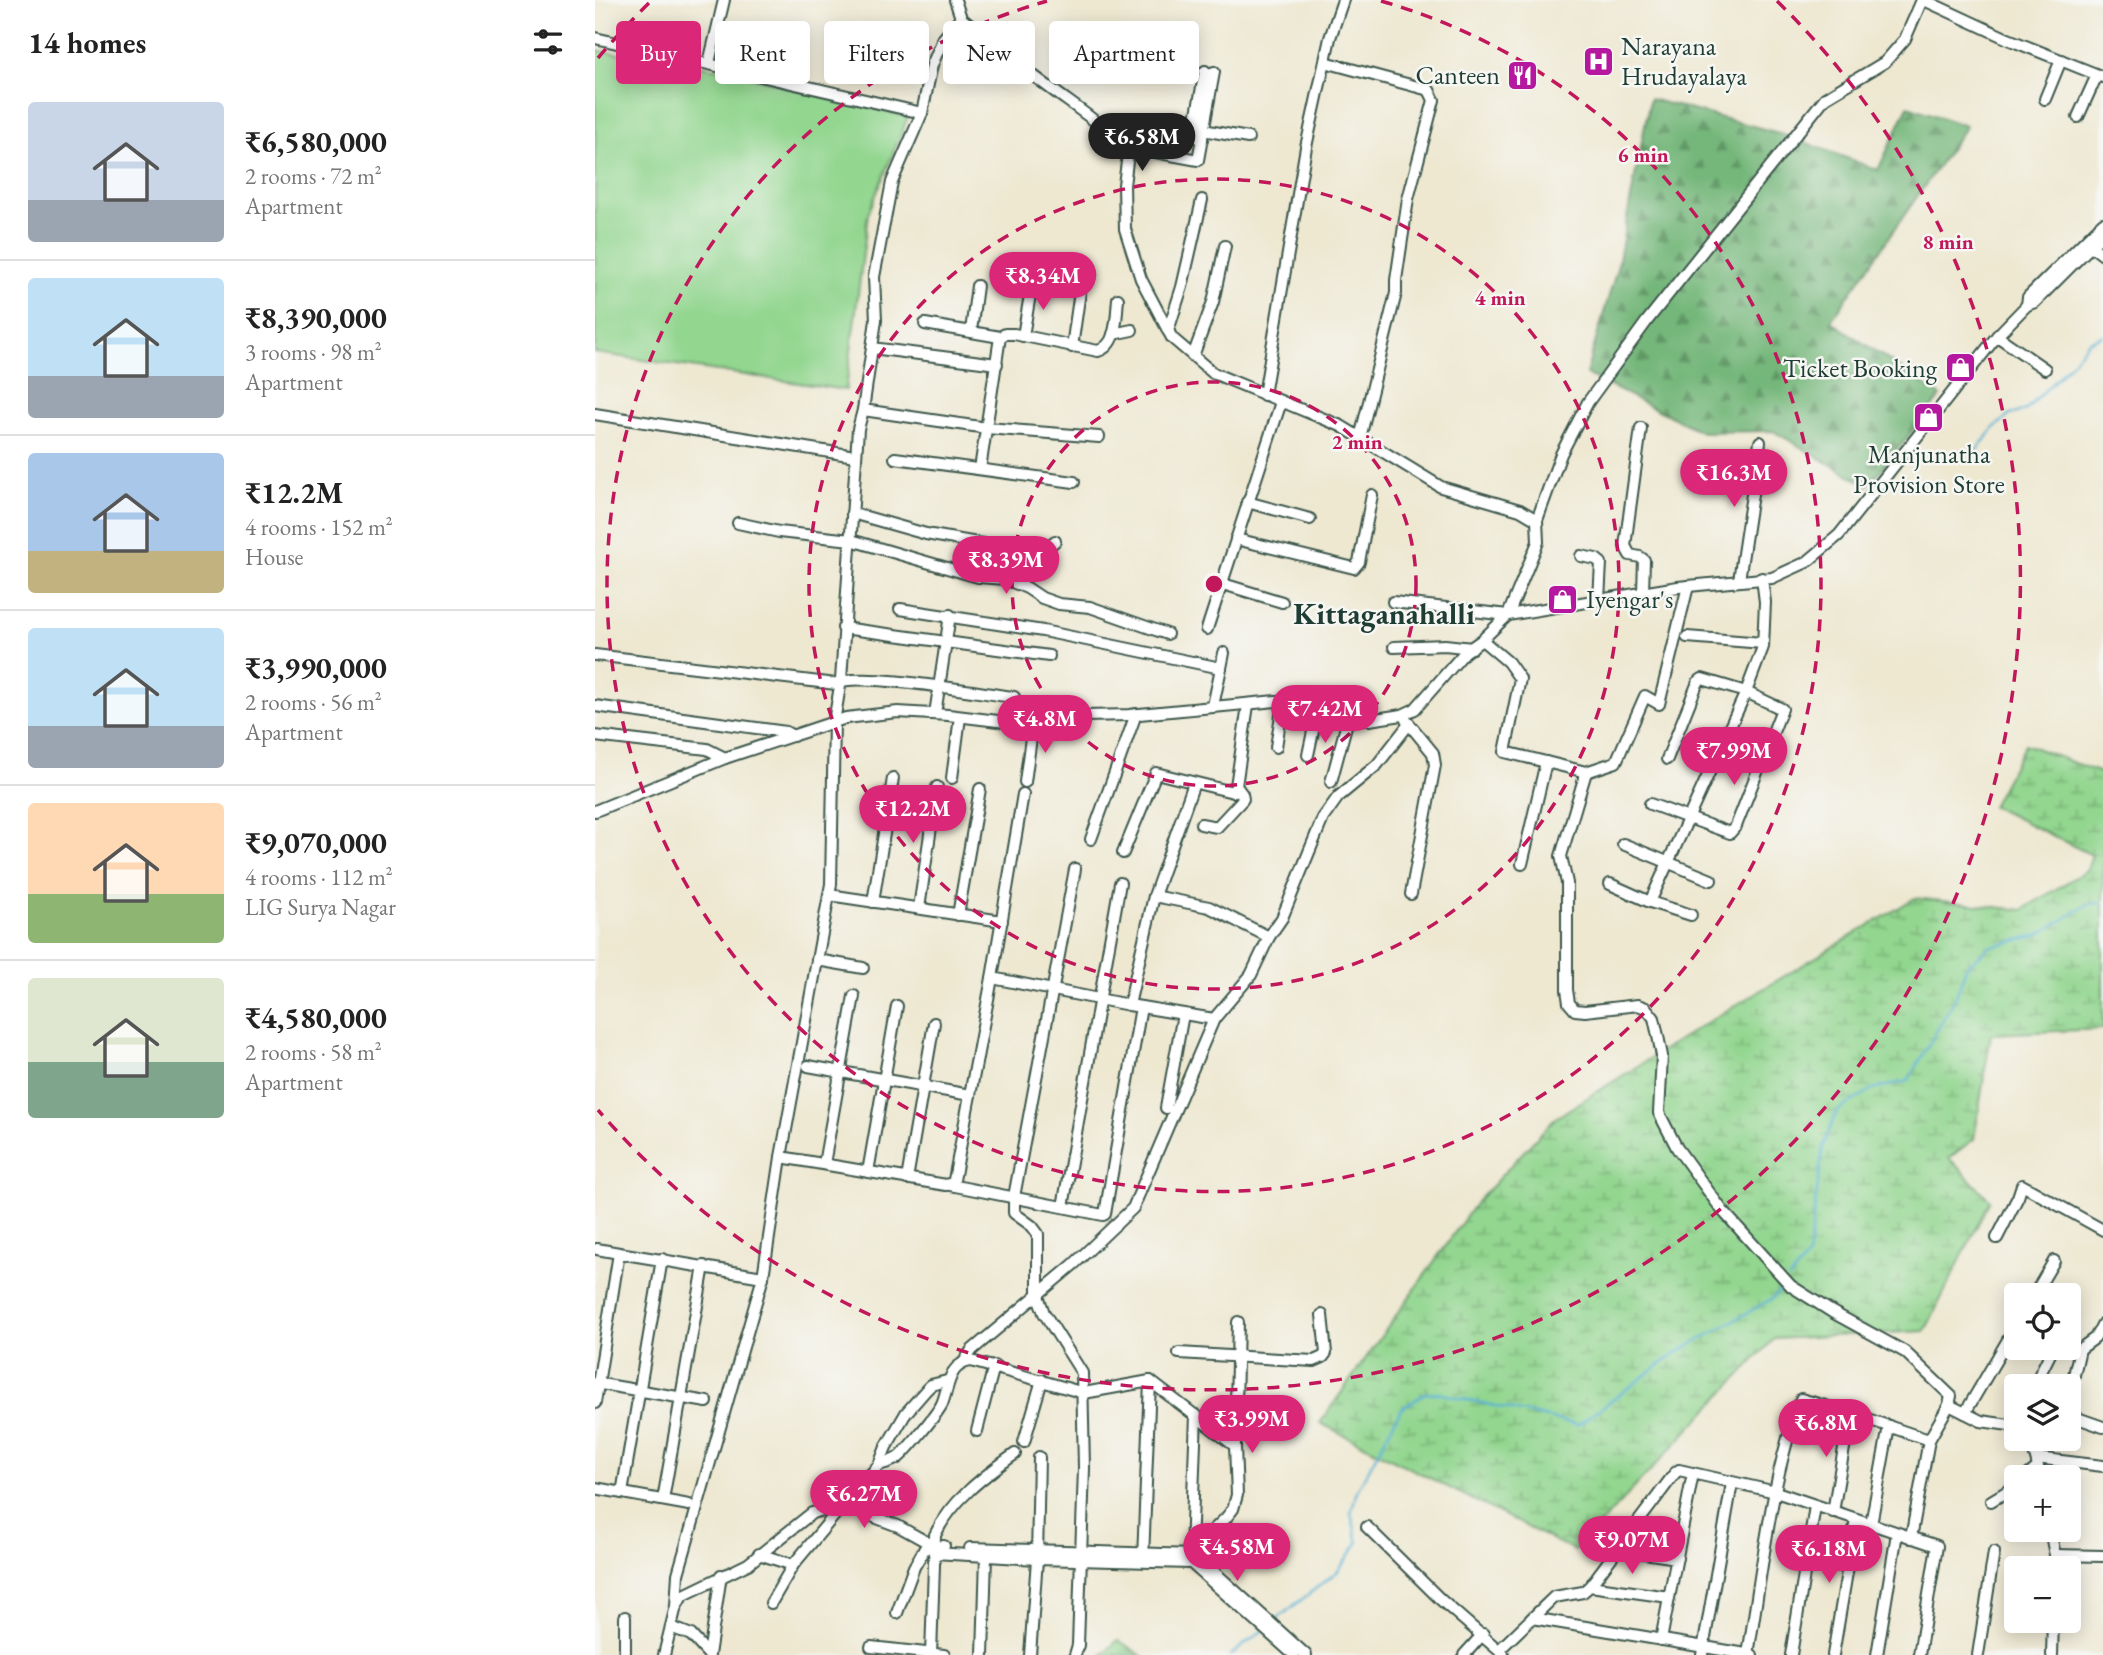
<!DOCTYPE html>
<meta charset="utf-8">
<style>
body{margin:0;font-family:"EB Garamond",serif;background:#f2f2f2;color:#222;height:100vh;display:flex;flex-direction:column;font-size:26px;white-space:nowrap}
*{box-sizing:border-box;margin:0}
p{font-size:23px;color:#767676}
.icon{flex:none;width:38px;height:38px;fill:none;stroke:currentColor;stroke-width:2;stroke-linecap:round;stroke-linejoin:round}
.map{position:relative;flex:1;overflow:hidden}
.details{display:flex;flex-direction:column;background:#fff;width:595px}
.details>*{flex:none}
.hud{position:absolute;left:21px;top:21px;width:665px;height:63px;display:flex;gap:14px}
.controls{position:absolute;left:1409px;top:1283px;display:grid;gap:14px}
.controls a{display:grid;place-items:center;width:77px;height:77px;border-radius:7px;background:#fff;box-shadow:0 4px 18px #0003;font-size:35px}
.price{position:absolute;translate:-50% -60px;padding:0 16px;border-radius:24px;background:#db2777;color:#fff;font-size:23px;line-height:46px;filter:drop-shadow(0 2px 4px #0008)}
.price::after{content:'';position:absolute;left:50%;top:42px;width:21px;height:16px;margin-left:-10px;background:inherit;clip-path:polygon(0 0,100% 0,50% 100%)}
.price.on{background:#222;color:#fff}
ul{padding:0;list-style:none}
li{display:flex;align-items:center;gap:21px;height:175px;padding:0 28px}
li+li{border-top:2px solid #e0e0e0}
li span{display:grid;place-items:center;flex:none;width:196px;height:140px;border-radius:7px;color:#555}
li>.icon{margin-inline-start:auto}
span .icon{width:84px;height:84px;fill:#fffc;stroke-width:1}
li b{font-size:30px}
h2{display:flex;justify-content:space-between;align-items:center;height:84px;padding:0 28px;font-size:30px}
.chip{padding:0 24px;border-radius:7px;background:#fff;box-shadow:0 4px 18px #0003;font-size:24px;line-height:63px}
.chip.on{background:#db2777;color:#fff}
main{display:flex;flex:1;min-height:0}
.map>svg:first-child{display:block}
</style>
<main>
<section class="details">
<h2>14 homes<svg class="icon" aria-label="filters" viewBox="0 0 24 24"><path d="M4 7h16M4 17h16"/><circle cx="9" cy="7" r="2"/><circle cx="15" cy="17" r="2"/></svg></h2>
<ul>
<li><span style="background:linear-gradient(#c9d6e8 70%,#9aa5b1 0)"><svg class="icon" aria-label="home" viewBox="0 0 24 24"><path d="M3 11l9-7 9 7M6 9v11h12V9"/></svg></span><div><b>₹6,580,000</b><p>2 rooms · 72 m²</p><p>Apartment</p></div></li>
<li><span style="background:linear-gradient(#bfe0f5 70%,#9aa5b1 0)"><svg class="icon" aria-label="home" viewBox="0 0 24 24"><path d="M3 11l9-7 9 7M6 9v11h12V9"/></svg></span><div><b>₹8,390,000</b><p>3 rooms · 98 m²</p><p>Apartment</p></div></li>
<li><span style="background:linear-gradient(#a9c7e8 70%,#c2b280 0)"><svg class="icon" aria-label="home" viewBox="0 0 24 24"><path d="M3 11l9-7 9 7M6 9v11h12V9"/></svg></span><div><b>₹12.2M</b><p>4 rooms · 152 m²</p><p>House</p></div></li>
<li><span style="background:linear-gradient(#bfe0f5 70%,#9aa5b1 0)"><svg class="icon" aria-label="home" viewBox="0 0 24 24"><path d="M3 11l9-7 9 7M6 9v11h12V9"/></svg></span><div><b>₹3,990,000</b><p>2 rooms · 56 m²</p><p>Apartment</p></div></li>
<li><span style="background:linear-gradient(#ffd9b3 65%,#8fb573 0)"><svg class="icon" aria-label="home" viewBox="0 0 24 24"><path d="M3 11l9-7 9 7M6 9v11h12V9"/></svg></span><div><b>₹9,070,000</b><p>4 rooms · 112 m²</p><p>LIG Surya Nagar</p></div></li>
<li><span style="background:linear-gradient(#dfe7d0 60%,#7fa58c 0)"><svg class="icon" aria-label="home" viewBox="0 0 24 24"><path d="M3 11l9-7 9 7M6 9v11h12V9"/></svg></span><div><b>₹4,580,000</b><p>2 rooms · 58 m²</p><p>Apartment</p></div></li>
</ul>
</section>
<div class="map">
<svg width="1508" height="1655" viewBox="0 0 1508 1655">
<defs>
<pattern id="forest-firs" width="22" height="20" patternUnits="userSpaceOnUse" patternTransform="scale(1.75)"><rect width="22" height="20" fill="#75b77a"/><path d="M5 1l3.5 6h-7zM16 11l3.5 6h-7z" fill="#5f9665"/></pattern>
<pattern id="wetland-marsh" width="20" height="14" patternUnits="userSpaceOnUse" patternTransform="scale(1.75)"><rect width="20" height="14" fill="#92d68f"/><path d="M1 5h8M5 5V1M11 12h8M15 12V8" fill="none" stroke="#77af76"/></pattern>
</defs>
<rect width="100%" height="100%" fill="#f6f6f2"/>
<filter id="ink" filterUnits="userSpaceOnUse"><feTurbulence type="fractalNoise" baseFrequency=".0143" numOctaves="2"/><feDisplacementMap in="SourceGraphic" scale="14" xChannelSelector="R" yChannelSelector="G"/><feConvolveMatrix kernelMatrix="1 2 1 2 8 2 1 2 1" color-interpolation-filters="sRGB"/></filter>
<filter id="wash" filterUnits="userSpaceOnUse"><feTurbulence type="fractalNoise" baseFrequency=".00686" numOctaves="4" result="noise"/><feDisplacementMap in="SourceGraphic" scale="28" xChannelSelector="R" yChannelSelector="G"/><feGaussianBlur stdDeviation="1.57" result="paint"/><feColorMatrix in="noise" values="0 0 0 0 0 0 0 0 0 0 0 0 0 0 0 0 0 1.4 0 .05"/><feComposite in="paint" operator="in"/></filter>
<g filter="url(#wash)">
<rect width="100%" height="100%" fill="#eee8d1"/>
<!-- green -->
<polygon fill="#92d68f" stroke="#588a62" stroke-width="2" points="0,50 121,68 313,117 273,214 251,390 0,353"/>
<!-- forest -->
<polygon fill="url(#forest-firs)" stroke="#4a7a57" stroke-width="2" points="1055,99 1188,134 1283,170 1313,106 1371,126 1236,321 1346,396 1273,486 1178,431 1107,432 991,374 1023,265"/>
<!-- wetland -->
<g fill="url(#wetland-marsh)" stroke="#588a62" stroke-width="2">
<polygon points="1430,744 1508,774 1508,1029 1396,1034 1379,1139 1354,1158 1395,1200 1330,1331 1179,1339 980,1551 725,1423 880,1204 959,1119 1106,1026 1320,898 1427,910 1492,870 1497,855 1397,806"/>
<polygon points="523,1640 546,1655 507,1655"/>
</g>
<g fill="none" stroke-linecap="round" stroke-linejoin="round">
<!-- stream -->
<g stroke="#56b0d3" stroke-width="2.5">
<polyline points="1379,454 1399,428 1415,415 1431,410 1477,362 1493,342 1508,335"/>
<polyline points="1194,1279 1213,1256 1228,1147 1242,1111 1278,1089 1313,1081 1361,997 1371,967 1394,947 1443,935 1494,904 1508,903"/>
<polyline points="678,1622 743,1571 763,1543 756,1513 762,1491 806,1409 831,1393 843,1393 983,1425 1081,1353 1177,1299 1190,1284"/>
<polyline points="636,1655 668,1630"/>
</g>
</g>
</g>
<g filter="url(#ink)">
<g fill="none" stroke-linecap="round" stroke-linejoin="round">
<defs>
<g id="minor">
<polyline points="360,0 366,18"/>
<polyline points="1329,0 1413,39 1508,77"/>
<polyline points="0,38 327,113"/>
<polyline points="730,62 834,90 839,100 813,199 801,280 801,293 765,438"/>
<polyline points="114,63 129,0"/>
<polyline points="1450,99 1466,60"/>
<polyline points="1483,117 1502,75"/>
<polyline points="608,130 653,138"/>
<polyline points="607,140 603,138 599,130 610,71"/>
<polyline points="533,154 549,150 603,160 619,72"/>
<polyline points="1491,242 1508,255"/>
<polyline points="1432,305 1433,297 1508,223"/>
<polyline points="330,324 405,337"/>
<polyline points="376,331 382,286"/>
<polyline points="573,331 587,287 607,200"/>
<polyline points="518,334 537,330"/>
<polyline points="428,336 437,283"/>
<polyline points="1402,336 1450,369"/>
<polyline points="477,347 485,291"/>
<polyline points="277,348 402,364"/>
<polyline points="598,356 618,302 630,246"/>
<polyline points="669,395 711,147 735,38 748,0"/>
<polyline points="268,410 392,428 504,437"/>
<polyline points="0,414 260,456"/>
<polyline points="1046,428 1030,546 1035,555 1045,557 1049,560 1048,592"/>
<polyline points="300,458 479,482"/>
<path d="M385,469l20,-132 5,-3h9l84,17c20,-6 18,-35 20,-52"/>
<polyline points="652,502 715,519"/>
<polyline points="257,513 331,534 422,550 433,556 443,556 460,541"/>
<polyline points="942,520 966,454 993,402 1052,321 1230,98 1290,62 1310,39 1327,0"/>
<polyline points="143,523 184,532 256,540 383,577 410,579 432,588 447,598 464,604 495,607 572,634"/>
<polyline points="641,539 759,568 764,562 777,495"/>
<polyline points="986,556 1001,559 1006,563 1004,600"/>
<polyline points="1144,580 1165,442"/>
<polyline points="628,584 687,602"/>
<polyline points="305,609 448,631 626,668 618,706"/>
<polyline points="248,628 454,656"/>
<polyline points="612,629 686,402"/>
<polyline points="1092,637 1168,643"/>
<polyline points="887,640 913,662 925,679 910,752 951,762"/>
<polyline points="799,647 850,645 877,648"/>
<path d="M0,655l241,29c17,-14 150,10 178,13"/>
<polyline points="626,668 629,653"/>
<polyline points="0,706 191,732 198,736"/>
<polyline points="340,714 355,615"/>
<polyline points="811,720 838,753 840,765 816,894"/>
<polyline points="0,736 112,749 130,758"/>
<polyline points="681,747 688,702"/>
<polyline points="713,755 723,708"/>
<polyline points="991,772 966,856 972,883 972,990 974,1003 980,1010 990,1011 1043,1005 1051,1008 1059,1018 1063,1036 1067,1056 1064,1113 1082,1148 1127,1210 1196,1286 1237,1312 1310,1352 1356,1396 1354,1405"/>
<polyline points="357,778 365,717"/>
<polyline points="430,782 438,723"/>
<polyline points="736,782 754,715"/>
<polyline points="1055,804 1135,833 1141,826 1187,709 1151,692 1107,679 1103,682 1072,759"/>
<polyline points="0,811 130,758 251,718 303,712 353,715 428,724 490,716 534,715 681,701 699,702 774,720 807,715 820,709 870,652 887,640 913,615 1083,587 1177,578 1212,562 1244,535 1402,336 1432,305 1440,302 1508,234"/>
<polyline points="606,824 622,827 648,799 647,794 641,786"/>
<polyline points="496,839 541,714"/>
<polyline points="1028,844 1116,880"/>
<polyline points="528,853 561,773 638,792 641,786 653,705"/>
<polyline points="927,864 951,762 991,772 1021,762 1050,696 1064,704 1093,586"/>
<polyline points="1015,884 1055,902 1096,915"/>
<polyline points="234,895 407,921"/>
<polyline points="559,896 614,907 674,937"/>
<polyline points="278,902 298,778"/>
<polyline points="1055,902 1151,692 1168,647 1170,602 1167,578"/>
<polyline points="324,908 342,787"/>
<polyline points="363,915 385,789"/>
<polyline points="222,960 268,968"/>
<polyline points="397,978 534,1005 619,1019"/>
<polyline points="534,1005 559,896 599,783"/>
<polyline points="213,1066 375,1095"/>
<polyline points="571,1108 588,1014"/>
<path d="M186,1157l50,-273 3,-162 7,-42 17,-251 5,-19 13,-90 -2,-43 18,-95 30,-69 10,-48 11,-26 18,-21c29,24 59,48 89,70 28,21 56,38 78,66l-4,31 1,44 16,50 31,59 41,35 128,53 100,61 79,23 17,10 1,22 -30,73 -115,-13"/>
<polyline points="229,1164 259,996"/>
<polyline points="273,1172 302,1006"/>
<polyline points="312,1179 339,1023"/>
<polyline points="355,1185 508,1215 510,1214 546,1007"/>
<polyline points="468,1207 525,883"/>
<polyline points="1402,1238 1423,1197 1427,1185 1508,1230"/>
<polyline points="2,1249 24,1253"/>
<polyline points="1439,1295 1459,1261"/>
<polyline points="584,1353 719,1361 728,1357 731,1353 727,1315"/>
<polyline points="369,1362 377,1350 479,1264 538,1208 619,1019 656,975 674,937 687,918 728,818 743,797 782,765 814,724"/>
<polyline points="0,1383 112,1402"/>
<polyline points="1439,1386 1458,1348"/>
<polyline points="1474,1397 1485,1349 1500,1338 1508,1323"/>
<polyline points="0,1403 24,1253 168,1277"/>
<polyline points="1370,1413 1421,1326"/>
<polyline points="601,1415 596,1551 711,1655"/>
<polyline points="1474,1415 1508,1427"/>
<polyline points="382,1431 399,1366"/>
<polyline points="1433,1438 1441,1458 1445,1477"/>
<polyline points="429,1442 447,1380"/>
<polyline points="1441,1458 1508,1466"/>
<path d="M284,1465c6,-2 15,-4 20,-8 9,-8 38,-43 43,-53 7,-17 6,-40 29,-43l113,32 66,-12 85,65"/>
<polyline points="1431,1477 1443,1467"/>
<polyline points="0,1488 94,1505"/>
<polyline points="27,1493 67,1259"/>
<polyline points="68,1500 109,1266"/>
<polyline points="1396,1501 1421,1486"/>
<polyline points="1238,1512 1255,1413"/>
<polyline points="1276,1524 1294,1426"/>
<polyline points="772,1527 846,1600 908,1654"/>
<polyline points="1455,1530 1460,1555 1460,1568"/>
<polyline points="1316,1538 1334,1440 1354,1405 1386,1421 1421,1426"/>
<polyline points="375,1548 600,1555"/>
<polyline points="1023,1549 1082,1558"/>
<polyline points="339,1553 442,1559 596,1563 699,1655"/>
<polyline points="594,1553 631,1518 638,1509 642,1495 640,1446 643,1322"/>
<polyline points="164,1554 198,1565"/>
<polyline points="1460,1555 1508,1556"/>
<polyline points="548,1559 555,1381"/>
<polyline points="995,1586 1074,1597"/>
<polyline points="176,1603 198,1565 248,1505 303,1526 339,1546"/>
<polyline points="82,1605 87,1596 153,1564 217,1513 248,1505 284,1465 291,1447 311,1413 331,1390 336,1385 352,1381"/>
<polyline points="302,1613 319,1567 330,1548 349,1546"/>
<polyline points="30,1617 30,1655"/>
<polyline points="937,1618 1157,1655"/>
<polyline points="76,1627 96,1635 114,1655"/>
<polyline points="1066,1640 1098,1473"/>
<polyline points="276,1647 349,1655"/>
<polyline points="905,1649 959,1597 988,1592 995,1586 1080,1473 1084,1470 1181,1492 1342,1546 1324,1655"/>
<path d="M1153,1654c14,-81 23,-178 53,-255l49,14 79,27"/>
<polyline points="69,1655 81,1606 83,1574 168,1277 186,1157 351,1185 357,1183 359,1180 397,978 428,794"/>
<polyline points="114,1655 126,1575"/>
<path d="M336,1655l4,-120c16,-34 49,-59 80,-81"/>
<polyline points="388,1655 391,1556"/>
<polyline points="435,1655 442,1559 444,1457"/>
<polyline points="480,1655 483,1645 489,1468 487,1373 449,1313 443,1296 443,1234 437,1226 419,1213 419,1197 480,869"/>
<polyline points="869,1655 888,1634"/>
<polyline points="1107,1655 1137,1483"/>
<polyline points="1196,1655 1220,1506"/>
<polyline points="1238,1655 1261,1519"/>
<polyline points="1282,1655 1302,1533"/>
<polyline points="1383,1655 1399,1552"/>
<polyline points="1457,1655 1458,1620"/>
</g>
</defs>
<!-- minor casing -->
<use href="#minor" stroke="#3e574c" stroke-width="14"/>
<!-- minor -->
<use href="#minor" stroke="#fff" stroke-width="10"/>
</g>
</g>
<!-- distance rings -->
<g fill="none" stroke="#c2185b" stroke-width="3.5" stroke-dasharray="12 9">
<circle cx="619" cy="584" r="202"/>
<circle cx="619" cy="584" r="405"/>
<path d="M786 1A607 607 0 1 1 452 1"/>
<path d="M3 58A810 810 0 0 1 56 1M1182 1A810 810 0 1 1 3 1110"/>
</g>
<!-- icons -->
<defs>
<symbol id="hospital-square" viewBox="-11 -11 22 22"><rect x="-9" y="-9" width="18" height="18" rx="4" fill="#b5179e" stroke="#f6f6f2"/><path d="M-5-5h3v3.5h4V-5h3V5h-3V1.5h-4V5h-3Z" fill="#fff"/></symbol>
<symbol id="restaurant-square" viewBox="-11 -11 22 22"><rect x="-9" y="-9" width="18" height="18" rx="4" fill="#b5179e" stroke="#f6f6f2"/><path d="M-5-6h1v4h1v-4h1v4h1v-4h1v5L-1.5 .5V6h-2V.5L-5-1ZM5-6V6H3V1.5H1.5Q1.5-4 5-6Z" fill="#fff"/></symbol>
<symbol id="shop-square" viewBox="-11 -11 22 22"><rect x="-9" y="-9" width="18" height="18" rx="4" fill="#b5179e" stroke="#f6f6f2"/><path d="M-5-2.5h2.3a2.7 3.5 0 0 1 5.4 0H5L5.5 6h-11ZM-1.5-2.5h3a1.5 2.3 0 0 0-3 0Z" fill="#fff"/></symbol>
</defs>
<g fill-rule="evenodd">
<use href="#hospital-square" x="986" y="44" width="35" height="35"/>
<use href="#restaurant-square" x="910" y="58" width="35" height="35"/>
<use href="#shop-square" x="1348" y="350" width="35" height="35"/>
<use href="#shop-square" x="1316" y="400" width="35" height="35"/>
<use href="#shop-square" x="950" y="582" width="35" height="35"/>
</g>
<g text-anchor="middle" stroke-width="5" stroke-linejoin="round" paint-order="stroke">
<!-- poi labels -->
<g font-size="26" fill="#1f3d34" stroke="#f6f6f2" text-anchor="start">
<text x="1026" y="55">Narayana<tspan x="1026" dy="30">Hrudayalaya</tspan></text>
<text x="905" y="84" text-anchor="end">Canteen</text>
<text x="1342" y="377" text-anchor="end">Ticket Booking</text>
<text x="1334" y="463" text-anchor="middle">Manjunatha<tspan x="1334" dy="30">Provision Store</tspan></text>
<text x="991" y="608">Iyengar's</text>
</g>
<!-- quarter labels -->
<g font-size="30" font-weight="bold" fill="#1f3d34" stroke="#f6f6f2">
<text x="789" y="624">Kittaganahalli</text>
</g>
</g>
<circle cx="619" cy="584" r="10" fill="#c2185b" stroke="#f6f6f2" stroke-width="3.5"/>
<g font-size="21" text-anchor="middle" font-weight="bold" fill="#c2185b" stroke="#f6f6f2" stroke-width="5" stroke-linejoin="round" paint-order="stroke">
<text x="1048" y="162">6 min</text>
<text x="1353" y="249">8 min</text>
<text x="905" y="305">4 min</text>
<text x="762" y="449">2 min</text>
</g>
</svg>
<div class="controls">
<a><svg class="icon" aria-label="locate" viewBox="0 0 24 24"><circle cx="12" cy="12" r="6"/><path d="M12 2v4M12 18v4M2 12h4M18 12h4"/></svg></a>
<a><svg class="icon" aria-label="layers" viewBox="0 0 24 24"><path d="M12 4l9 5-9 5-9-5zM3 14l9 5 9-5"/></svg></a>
<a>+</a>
<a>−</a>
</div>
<b class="price on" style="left:547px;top:173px">₹6.58M</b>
<b class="price" style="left:448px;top:312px">₹8.34M</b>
<b class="price" style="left:1139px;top:509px">₹16.3M</b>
<b class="price" style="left:411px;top:596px">₹8.39M</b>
<b class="price" style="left:730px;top:745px">₹7.42M</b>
<b class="price" style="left:450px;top:755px">₹4.8M</b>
<b class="price" style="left:1139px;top:787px">₹7.99M</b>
<b class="price" style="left:318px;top:845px">₹12.2M</b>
<b class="price" style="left:657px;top:1455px">₹3.99M</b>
<b class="price" style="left:1231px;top:1459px">₹6.8M</b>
<b class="price" style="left:269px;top:1530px">₹6.27M</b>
<b class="price" style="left:1037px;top:1576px">₹9.07M</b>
<b class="price" style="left:642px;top:1583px">₹4.58M</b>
<b class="price" style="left:1234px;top:1585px">₹6.18M</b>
<div class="hud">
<a class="chip on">Buy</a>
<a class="chip">Rent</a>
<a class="chip">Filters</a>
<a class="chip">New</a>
<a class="chip">Apartment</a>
</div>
</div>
</main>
